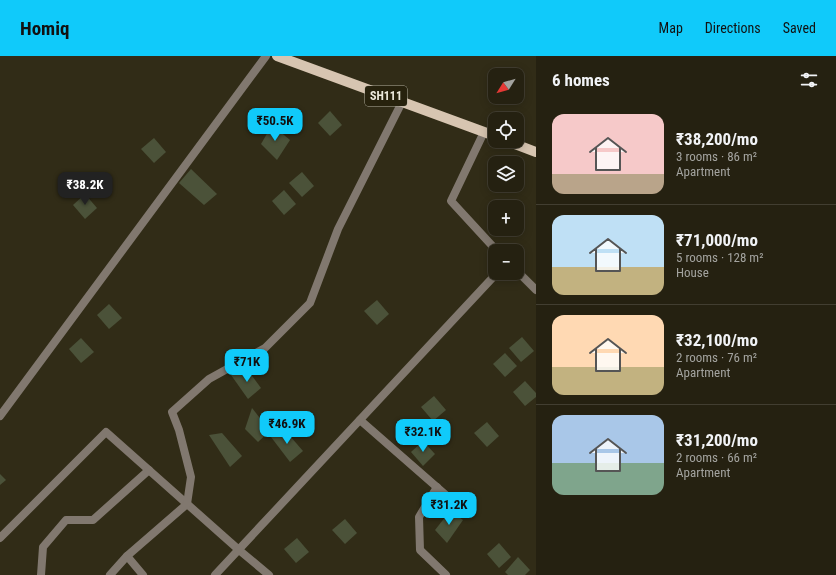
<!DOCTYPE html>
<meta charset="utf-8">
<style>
body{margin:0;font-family:"Roboto Condensed",sans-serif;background:#312e1f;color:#f1f3f6;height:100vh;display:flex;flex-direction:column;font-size:15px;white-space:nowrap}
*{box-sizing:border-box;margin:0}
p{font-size:13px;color:#a3a39f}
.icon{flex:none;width:22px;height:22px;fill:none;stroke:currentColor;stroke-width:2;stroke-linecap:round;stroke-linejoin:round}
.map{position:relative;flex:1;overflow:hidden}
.panel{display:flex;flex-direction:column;background:#252111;width:300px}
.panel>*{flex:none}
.needle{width:26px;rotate:233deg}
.buttons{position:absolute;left:488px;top:12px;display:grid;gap:8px}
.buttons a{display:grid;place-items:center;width:36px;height:36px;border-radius:8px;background:#252111;box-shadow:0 2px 10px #0003,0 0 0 1px #423e31;font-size:20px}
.price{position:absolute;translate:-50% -34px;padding:0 9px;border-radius:8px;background:#10cafa;color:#111;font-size:13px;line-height:26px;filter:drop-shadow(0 1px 2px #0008)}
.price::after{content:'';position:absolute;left:50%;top:24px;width:12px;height:9px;margin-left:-6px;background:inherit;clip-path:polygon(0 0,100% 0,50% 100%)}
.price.active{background:#222;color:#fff}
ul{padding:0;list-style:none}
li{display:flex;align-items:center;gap:12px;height:100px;padding:0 16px}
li+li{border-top:1px solid #423e31}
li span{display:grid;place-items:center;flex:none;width:112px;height:80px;border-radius:12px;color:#555}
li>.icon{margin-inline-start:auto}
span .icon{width:48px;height:48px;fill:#fffc;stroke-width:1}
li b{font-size:17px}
h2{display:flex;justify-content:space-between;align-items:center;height:48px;padding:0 16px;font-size:17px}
header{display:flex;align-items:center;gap:24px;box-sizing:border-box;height:56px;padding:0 20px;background:#10cafa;color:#111}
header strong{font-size:19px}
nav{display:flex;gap:22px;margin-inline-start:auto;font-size:14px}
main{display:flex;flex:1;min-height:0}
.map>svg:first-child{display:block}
</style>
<header>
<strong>Homiq</strong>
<nav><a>Map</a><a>Directions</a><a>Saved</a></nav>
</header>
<main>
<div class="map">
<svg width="536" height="519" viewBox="0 0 536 519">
<rect width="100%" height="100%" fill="#312c17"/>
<!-- building -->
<g fill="#4b5239">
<polygon points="330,55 342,69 330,80 318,67"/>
<polygon points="272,69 290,84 277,104 261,88"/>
<polygon points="154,82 166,96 154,107 141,93"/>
<polygon points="191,113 217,138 204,149 179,127"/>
<polygon points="302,116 314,130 302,141 289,127"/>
<polygon points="284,134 296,148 284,159 272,145"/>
<polygon points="85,138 97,152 85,163 73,149"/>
<polygon points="377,244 389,258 377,269 364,255"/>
<polygon points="109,248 122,262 109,273 97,259"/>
<polygon points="522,281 534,295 521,306 509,292"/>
<polygon points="81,282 94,296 81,307 69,293"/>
<polygon points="505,297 517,310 505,321 493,308"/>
<polygon points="247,313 261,332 248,343 231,319"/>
<polygon points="525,325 536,337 536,341 525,350 513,336"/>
<polygon points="434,340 446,354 433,365 421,351"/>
<polygon points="252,352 270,375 258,386 245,373"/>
<polygon points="487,366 499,380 487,391 474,377"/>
<polygon points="283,372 303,395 290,406 271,381"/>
<polygon points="222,377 242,400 230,411 209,379"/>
<polygon points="423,385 435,398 423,410 411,396"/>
<polygon points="0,418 6,424 0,429"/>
<polygon points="450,455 463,464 447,487 435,474"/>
<polygon points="345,463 357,477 345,488 332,474"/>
<polygon points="297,482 309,496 296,507 284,493"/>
<polygon points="499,487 511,501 499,512 487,498"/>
<polygon points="518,501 530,514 525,519 508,519 505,516"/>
</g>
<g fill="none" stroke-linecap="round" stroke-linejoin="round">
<!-- minor -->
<g stroke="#81786f" stroke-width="8">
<polyline points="484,76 451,145 497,195"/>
<polyline points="517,215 536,234"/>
<polyline points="0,360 266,0"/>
<polyline points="360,364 447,440"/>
<polyline points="437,431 419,461 420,494 446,519"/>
<polyline points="0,482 106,376 239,494 269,519"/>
<polyline points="127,500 187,448 191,421 179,374 172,356 209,323 265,292 310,247 338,173 402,46"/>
<polyline points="41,519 43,491 66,464 93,464 149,414"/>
<polyline points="110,519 127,500 143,519"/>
<polyline points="215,519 497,217"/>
</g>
<!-- primary -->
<g stroke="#d7c5b1" stroke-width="10">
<polyline points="277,0 495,80"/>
<polyline points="507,85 536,96"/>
</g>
</g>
<g text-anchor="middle" stroke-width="3" stroke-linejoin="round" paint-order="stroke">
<!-- shield labels -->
<rect fill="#27220d" stroke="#b2ae9f" stroke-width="1" x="365" y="30" width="42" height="20" rx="3"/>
<g font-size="12" font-weight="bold" fill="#edeadd">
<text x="386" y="44">SH111</text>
</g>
</g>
</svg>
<div class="buttons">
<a><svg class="needle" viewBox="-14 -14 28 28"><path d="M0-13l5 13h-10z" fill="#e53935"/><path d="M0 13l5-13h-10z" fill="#a3a39f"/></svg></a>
<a><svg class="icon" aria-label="locate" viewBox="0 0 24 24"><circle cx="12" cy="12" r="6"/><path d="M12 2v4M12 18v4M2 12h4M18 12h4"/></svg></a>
<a><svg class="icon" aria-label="layers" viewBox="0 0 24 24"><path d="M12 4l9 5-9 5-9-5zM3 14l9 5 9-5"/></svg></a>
<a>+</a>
<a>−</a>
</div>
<b class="price" style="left:275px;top:86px">₹50.5K</b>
<b class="price active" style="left:85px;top:150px">₹38.2K</b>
<b class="price" style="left:247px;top:327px">₹71K</b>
<b class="price" style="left:287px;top:389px">₹46.9K</b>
<b class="price" style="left:423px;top:397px">₹32.1K</b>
<b class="price" style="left:449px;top:470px">₹31.2K</b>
</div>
<section class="panel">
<h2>6 homes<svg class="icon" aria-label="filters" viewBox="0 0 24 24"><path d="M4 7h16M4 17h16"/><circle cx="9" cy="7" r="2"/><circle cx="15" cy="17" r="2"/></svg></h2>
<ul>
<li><span style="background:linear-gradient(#f6c9c9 75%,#b9a48a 0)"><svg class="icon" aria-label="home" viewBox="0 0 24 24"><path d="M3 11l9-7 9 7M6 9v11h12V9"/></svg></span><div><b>₹38,200/mo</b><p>3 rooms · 86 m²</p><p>Apartment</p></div></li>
<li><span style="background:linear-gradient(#bfe0f5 65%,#c2b280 0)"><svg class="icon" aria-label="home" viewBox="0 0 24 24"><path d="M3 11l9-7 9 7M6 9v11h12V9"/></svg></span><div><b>₹71,000/mo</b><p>5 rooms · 128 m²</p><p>House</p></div></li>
<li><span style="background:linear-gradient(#ffd9b3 65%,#c2b280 0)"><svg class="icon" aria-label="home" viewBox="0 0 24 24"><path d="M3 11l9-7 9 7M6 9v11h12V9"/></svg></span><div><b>₹32,100/mo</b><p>2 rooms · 76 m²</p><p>Apartment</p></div></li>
<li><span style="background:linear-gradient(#a9c7e8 60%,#7fa58c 0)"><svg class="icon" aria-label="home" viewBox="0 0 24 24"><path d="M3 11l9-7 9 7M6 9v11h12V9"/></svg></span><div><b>₹31,200/mo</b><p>2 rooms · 66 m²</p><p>Apartment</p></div></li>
</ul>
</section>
</main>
